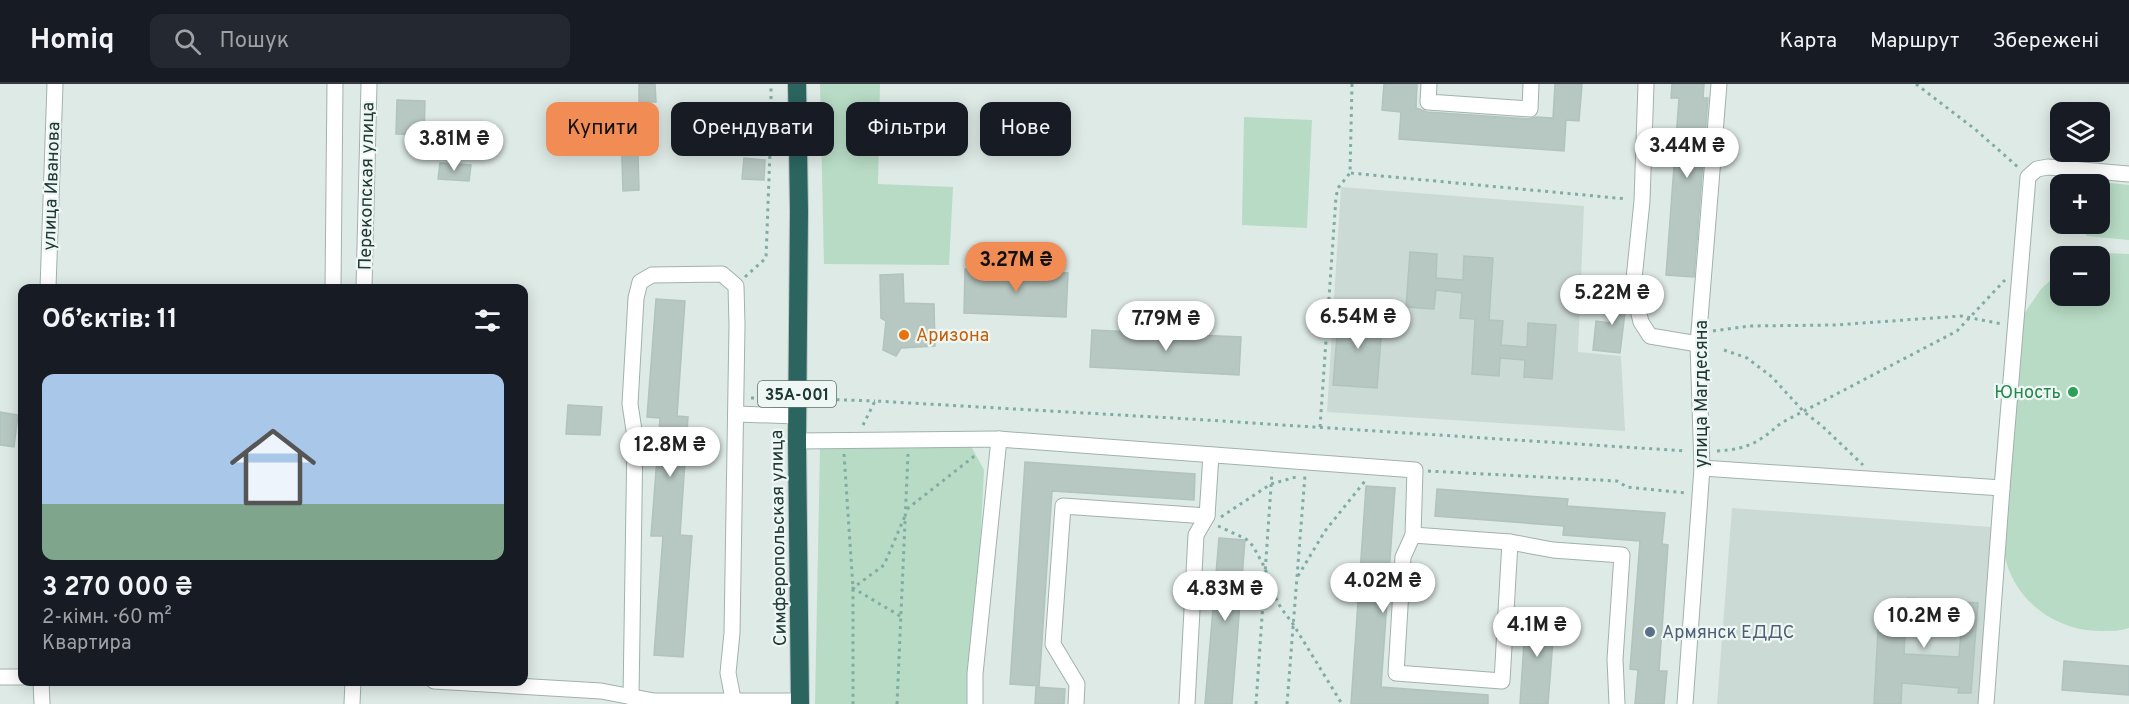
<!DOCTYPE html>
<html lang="uk">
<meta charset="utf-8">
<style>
body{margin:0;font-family:Overpass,sans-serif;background:#242831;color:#f1f3f6;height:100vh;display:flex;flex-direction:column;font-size:22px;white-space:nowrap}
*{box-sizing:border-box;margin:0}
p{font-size:20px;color:#9ea1a6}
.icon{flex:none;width:33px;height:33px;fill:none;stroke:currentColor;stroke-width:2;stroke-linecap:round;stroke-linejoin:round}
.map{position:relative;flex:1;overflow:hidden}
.details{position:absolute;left:18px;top:200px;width:510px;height:402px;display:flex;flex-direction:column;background:#171b24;border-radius:12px;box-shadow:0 3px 15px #0003}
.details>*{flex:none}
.guide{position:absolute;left:546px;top:18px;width:570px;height:54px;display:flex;gap:12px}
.fabs{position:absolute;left:2050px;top:18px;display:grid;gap:12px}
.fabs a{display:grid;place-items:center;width:60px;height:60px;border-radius:12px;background:#171b24;box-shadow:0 3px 15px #0003;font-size:30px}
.price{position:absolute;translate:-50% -51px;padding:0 14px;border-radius:21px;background:#fff;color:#222;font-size:20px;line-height:39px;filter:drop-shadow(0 2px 3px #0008)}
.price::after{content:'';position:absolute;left:50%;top:36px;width:18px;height:14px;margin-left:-9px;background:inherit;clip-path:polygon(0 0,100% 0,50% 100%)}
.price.on{background:#f18c55;color:#111}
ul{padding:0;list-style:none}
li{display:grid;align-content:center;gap:12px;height:318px;padding:0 24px}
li+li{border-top:2px solid #363941}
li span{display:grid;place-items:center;height:186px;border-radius:12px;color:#555}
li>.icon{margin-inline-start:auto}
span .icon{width:108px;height:108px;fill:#fffc;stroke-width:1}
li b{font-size:26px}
h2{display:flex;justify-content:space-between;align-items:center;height:72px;padding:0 24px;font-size:26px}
.pill{padding:0 21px;border-radius:12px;background:#171b24;box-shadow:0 3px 15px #0003;font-size:21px;line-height:54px}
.pill.on{background:#f18c55;color:#111}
header{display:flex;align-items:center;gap:36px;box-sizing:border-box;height:84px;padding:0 30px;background:#171b24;border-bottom:2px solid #363941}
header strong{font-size:28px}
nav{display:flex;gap:33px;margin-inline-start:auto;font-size:21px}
.search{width:420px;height:54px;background:#242831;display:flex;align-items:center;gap:15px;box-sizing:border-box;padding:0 21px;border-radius:12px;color:#9ea1a6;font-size:22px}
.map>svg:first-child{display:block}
</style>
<header>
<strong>Homiq</strong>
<div class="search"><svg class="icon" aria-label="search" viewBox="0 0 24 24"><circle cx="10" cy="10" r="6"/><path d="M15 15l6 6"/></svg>Пошук</div>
<nav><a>Карта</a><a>Маршрут</a><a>Збережені</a></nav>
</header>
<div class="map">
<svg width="2129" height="620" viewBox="0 0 2129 620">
<rect width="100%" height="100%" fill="#deeae6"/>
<!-- built -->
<g fill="#ccdad5">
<polygon points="1341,103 1584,122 1578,268 1621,272 1625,347 1327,328"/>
<polygon points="1732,424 1991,443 1986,513 1983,620 1717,620"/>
</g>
<!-- green -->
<g fill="#b7dbc5">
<polygon points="820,0 880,0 878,100 953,103 949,181 824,180"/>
<polygon points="1244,33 1312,36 1307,144 1242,141"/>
<polygon points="2092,97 2129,101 2129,156 2086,152 2088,140 2100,140 2100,100 2091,100"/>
<path d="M2106,169l23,1v374c-9,3 -18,3 -28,3 -47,0 -89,-32 -97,-79l20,-238 17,-25 20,-18v25h39v-40h-8z"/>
<polygon points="971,362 984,386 972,620 815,620 820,365"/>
</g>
<!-- building -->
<g fill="#b7c7c2" stroke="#b1c3be" stroke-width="1.5">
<polygon points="639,0 655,0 656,18 639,18"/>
<polygon points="1384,0 1417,0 1416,24 1427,28 1529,35 1536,33 1553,34 1555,0 1582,0 1579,37 1566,36 1564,67 1399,55 1401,28 1382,26"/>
<polygon points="1672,0 1704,0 1703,14 1708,14 1694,193 1666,191 1679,14 1671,14"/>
<polygon points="397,16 425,17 424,51 396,50"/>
<polygon points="648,45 649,69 638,69 639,106 623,107 621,46"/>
<polygon points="744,74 765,76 764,96 742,95"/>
<polygon points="440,79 471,81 469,97 438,95"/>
<polygon points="1410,168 1437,170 1436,194 1463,196 1464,172 1493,174 1489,236 1503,237 1501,261 1527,263 1528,239 1556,241 1552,295 1524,293 1525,276 1500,274 1499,292 1472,290 1475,235 1460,234 1462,209 1436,206 1434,225 1406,223"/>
<polygon points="965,185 1068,189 1066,233 964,229"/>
<polygon points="903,190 904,219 934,220 935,262 901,264 896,272 883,266 886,237 881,234 880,191"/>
<polygon points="1613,206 1625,207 1626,220 1620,269 1593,266 1596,237 1610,239"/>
<polygon points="656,215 685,217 677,332 688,333 680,451 692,452 683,573 654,571 663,452 651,452 660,334 647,333"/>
<polygon points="1339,227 1383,230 1377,304 1333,301"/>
<polygon points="1092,246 1241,253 1239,291 1090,283"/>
<polygon points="568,321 602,323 600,351 566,350"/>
<polygon points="0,328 18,331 14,363 0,361"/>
<polygon points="1025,378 1195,390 1194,416 1052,407 1039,602 1010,600"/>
<polygon points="1366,402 1395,404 1381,603 1488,611 1488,620 1351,620"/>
<polygon points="1437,405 1568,415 1567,422 1665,429 1662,460 1668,461 1659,587 1667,587 1664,620 1635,620 1638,586 1630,585 1640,457 1563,451 1564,442 1435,432"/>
<polygon points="1219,454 1245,456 1232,620 1205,620"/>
<polygon points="1908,514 1978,519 1971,609 1958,609 1959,604 1902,599 1901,620 1874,620 1879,529 1906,531 1904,570 1959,573 1961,546 1907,542"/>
<polygon points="1526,528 1555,530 1548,620 1520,620"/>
<polygon points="2064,577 2129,582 2129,611 2062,606"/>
<polygon points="1036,603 1065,605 1064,620 1035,620"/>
</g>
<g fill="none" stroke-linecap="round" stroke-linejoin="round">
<defs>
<g id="minor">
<polyline points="1429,0 1428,18 1530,25 1531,0"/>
<polyline points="1646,0 1642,117 1634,195 1636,218 1641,238 1650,252 1698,260"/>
<polyline points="48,204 55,0"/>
<polyline points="333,204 335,0"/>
<polyline points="364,204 369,0"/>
<polyline points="736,330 797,332"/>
<polyline points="797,357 999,355 1415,386 1413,451 1403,473 1396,589 1502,597 1510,458"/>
<polyline points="1702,384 2002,404 2028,93 2037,85 2048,83 2129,90"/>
<polyline points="1413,451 1510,458 1553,466 1622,471 1615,575 1617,620"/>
<polyline points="0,593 22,593"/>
<polyline points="41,597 42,620"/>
<polyline points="434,597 601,607 654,617 800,617"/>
<polyline points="631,613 635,353 630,320 636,214 640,198 652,191 722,190 736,202 737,241 732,549 728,589 734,620"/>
<polyline points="352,620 353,597"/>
<polyline points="975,620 975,590 999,355"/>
<polyline points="1076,620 1077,600 1053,560 1063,422 1207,432 1211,371"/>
<polyline points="1187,620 1196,451 1207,432"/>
<polyline points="1685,620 1702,384 1698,260 1719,0"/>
<polyline points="1986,620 2002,404"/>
</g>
<polyline id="highway" points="797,0 799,127 797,357 800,620"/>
</defs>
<!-- minor casing -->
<use href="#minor" stroke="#a1b1ad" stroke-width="17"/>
<!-- highway casing -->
<use href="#highway" stroke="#bcc4c2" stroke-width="20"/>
<!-- path -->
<g stroke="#7fada4" stroke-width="3" stroke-dasharray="3 4.5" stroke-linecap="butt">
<polyline points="1352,0 1350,89 1627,115"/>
<polyline points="1916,0 1976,46 2019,84"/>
<polyline points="745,193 766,174 771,41 771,0"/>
<polyline points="1713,247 1750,242 1835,241 1961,232 2002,240"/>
<polyline points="1724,266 1747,274 1772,293 1804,328 1821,341 1863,381"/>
<polyline points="751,314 783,314"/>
<polyline points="814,315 875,317"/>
<polyline points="863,341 875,317 1190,335 1686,367"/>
<polyline points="1320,343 1336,113 1338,104 1350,89"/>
<path d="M1717,367c31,-2 41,-8 64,-28l176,-92 48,-51"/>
<polyline points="844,370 853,504 853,620"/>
<polyline points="1428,387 1617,397 1627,403 1687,409"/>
<polyline points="907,425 977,370"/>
<polyline points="1221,433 1271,400 1296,393"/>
<polyline points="1218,442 1246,455 1253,462 1265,484 1272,507 1281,524 1293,540 1342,620"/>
<polyline points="1298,492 1325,447 1365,397"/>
<polyline points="900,532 853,504 884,481 905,432"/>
<polyline points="897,620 908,370"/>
<polyline points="1256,620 1272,388"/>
<polyline points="1287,620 1305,391"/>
</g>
<!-- minor -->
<use href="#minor" stroke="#fff" stroke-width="15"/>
<!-- highway -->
<use href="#highway" stroke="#2c6560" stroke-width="18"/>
</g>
<!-- markers -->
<circle fill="#e8710a" stroke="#eef7f3" stroke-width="2" cx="904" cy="251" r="6"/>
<circle fill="#2e9e5b" stroke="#eef7f3" stroke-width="2" cx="2073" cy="308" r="6"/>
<circle fill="#5c6f8a" stroke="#eef7f3" stroke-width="2" cx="1650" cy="548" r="6"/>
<g text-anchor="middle" stroke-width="4.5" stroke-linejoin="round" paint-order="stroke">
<!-- shield labels -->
<rect fill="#eef7f3" stroke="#5e726e" stroke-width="1.5" x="758" y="297" width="78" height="26" rx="4.5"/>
<g font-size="16" font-weight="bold" fill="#203935">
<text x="797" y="316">35А-001</text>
</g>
<!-- street labels -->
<g font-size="18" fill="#203935" stroke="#eef7f3">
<text transform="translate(51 102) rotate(-88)" y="6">улица Иванова</text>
<text transform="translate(366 102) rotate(-89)" y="6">Перекопская улица</text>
<text transform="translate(1701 310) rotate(-90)" y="6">улица Магдесяна</text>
<text transform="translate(778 454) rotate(-91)" y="6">Симферопольская улица</text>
</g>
<!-- food labels -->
<g font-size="18" fill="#c56008" stroke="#eef7f3" text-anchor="start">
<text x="916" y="257">Аризона</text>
</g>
<!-- leisure labels -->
<g font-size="18" fill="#27864d" stroke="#eef7f3" text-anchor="end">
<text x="2061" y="314">Юность</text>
</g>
<!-- service labels -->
<g font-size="18" fill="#4e5e75" stroke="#eef7f3" text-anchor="start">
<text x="1662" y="554">Армянск ЕДДС</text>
</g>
</g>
</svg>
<div class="fabs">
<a><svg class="icon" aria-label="layers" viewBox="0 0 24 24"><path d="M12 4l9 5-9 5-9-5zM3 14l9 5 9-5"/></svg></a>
<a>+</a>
<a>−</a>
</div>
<b class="price" style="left:454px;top:88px">3.81M ₴</b>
<b class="price" style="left:1687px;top:95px">3.44M ₴</b>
<b class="price on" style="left:1016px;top:209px">3.27M ₴</b>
<b class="price" style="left:1612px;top:242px">5.22M ₴</b>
<b class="price" style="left:1358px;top:266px">6.54M ₴</b>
<b class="price" style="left:1166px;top:268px">7.79M ₴</b>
<b class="price" style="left:670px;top:394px">12.8M ₴</b>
<b class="price" style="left:1383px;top:530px">4.02M ₴</b>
<b class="price" style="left:1225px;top:538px">4.83M ₴</b>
<b class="price" style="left:1924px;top:565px">10.2M ₴</b>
<b class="price" style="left:1537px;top:574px">4.1M ₴</b>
<div class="guide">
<a class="pill on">Купити</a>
<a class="pill">Орендувати</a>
<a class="pill">Фільтри</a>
<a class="pill">Нове</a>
</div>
<section class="details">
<h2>Об’єктів: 11<svg class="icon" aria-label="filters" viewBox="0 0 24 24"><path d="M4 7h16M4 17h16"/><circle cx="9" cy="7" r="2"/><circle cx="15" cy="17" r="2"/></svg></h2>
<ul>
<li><span style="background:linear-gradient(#a9c7e8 70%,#7fa58c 0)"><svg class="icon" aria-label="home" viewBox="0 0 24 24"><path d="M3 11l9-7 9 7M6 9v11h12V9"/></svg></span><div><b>3 270 000 ₴</b><p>2-кімн. · 60 m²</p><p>Квартира</p></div></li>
</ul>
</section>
</div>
